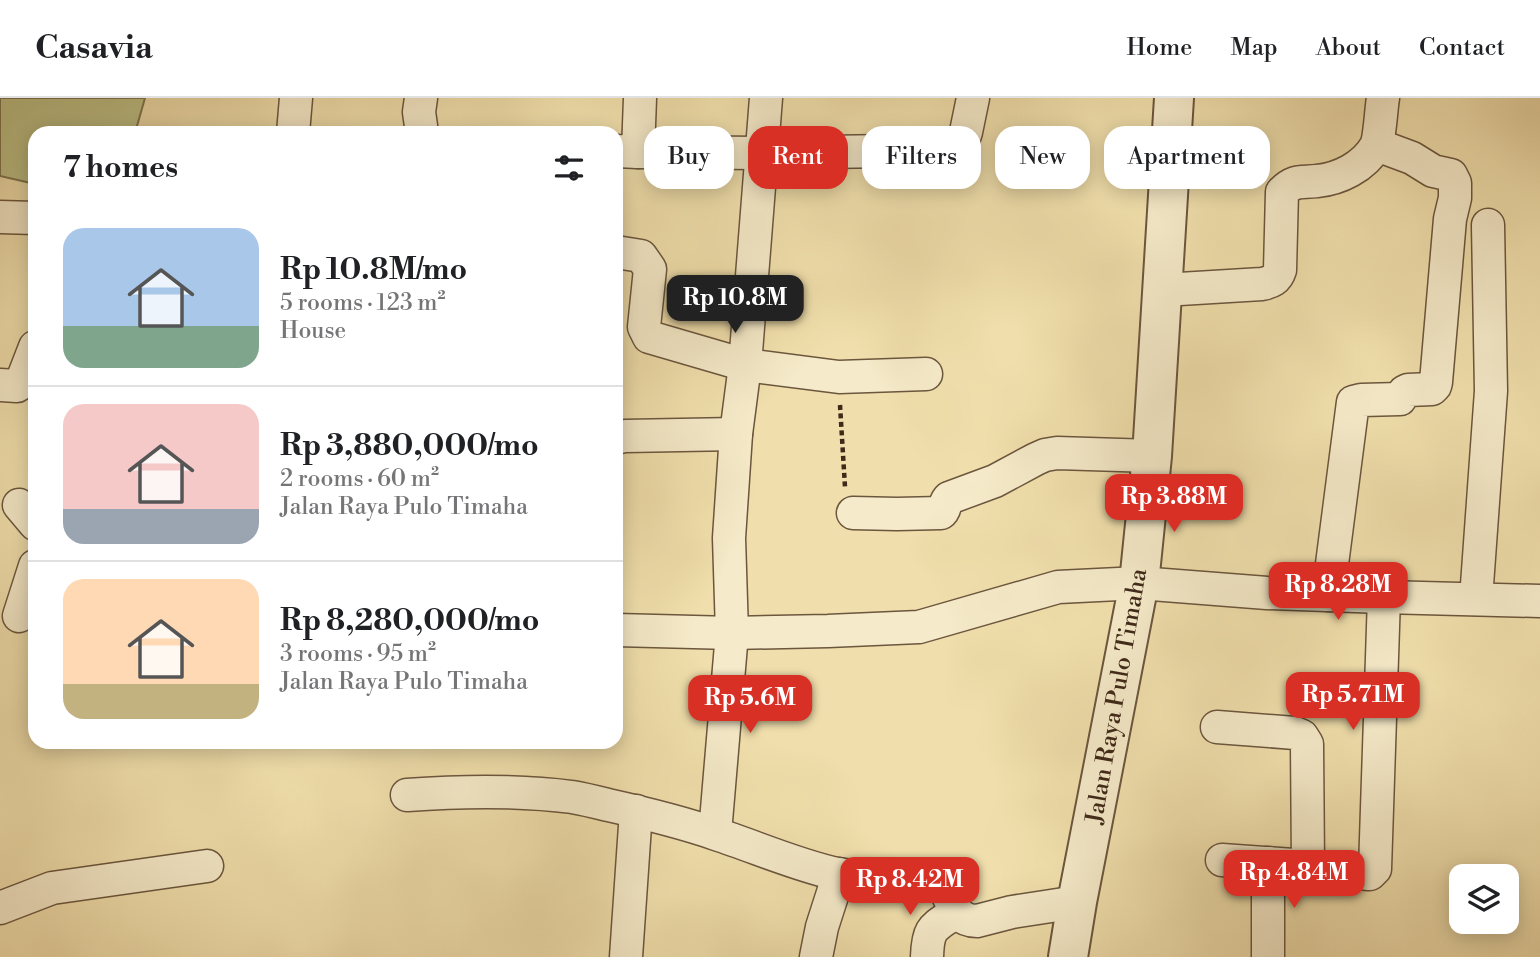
<!DOCTYPE html>
<meta charset="utf-8">
<style>
body{margin:0;font-family:"Libre Bodoni",serif;background:#f2f2f2;color:#202124;height:100vh;display:flex;flex-direction:column;font-size:26px;white-space:nowrap}
*{box-sizing:border-box;margin:0}
p{font-size:23px;color:#757577}
.icon{flex:none;width:38px;height:38px;fill:none;stroke:currentColor;stroke-width:2;stroke-linecap:round;stroke-linejoin:round}
.map{position:relative;flex:1;overflow:hidden}
.sheet{position:absolute;left:28px;top:28px;width:595px;height:623px;display:flex;flex-direction:column;background:#fff;border-radius:21px;box-shadow:0 4px 18px #0003}
.sheet>*{flex:none}
.guide{position:absolute;left:644px;top:28px;width:665px;height:63px;display:flex;gap:14px}
.controls{position:absolute;left:1449px;top:766px;display:grid;gap:14px}
.controls a{display:grid;place-items:center;width:70px;height:70px;border-radius:14px;background:#fff;box-shadow:0 4px 18px #0003;font-size:35px}
.price{position:absolute;translate:-50% -60px;padding:0 16px;border-radius:14px;background:#d93025;color:#fff;font-size:23px;line-height:46px;filter:drop-shadow(0 2px 4px #0008)}
.price::after{content:'';position:absolute;left:50%;top:42px;width:21px;height:16px;margin-left:-10px;background:inherit;clip-path:polygon(0 0,100% 0,50% 100%)}
.price.on{background:#222;color:#fff}
ul{padding:0;list-style:none}
li{display:flex;align-items:center;gap:21px;height:175px;padding:0 35px}
li+li{border-top:2px solid #e0e0e0}
li span{display:grid;place-items:center;flex:none;width:196px;height:140px;border-radius:21px;color:#555}
li>.icon{margin-inline-start:auto}
span .icon{width:84px;height:84px;fill:#fffc;stroke-width:1}
li b{font-size:30px}
h2{display:flex;justify-content:space-between;align-items:center;height:84px;padding:0 35px;font-size:30px}
.tag{padding:0 24px;border-radius:21px;background:#fff;box-shadow:0 4px 18px #0003;font-size:24px;line-height:63px}
.tag.on{background:#d93025;color:#fff}
header{display:flex;align-items:center;gap:42px;box-sizing:border-box;height:98px;padding:0 35px;background:#fff;border-bottom:2px solid #e0e0e0}
header strong{font-size:33px}
nav{display:flex;gap:38px;margin-inline-start:auto;font-size:24px}
.map>svg:first-child{display:block}
</style>
<header>
<strong>Casavia</strong>
<nav><a>Home</a><a>Map</a><a>About</a><a>Contact</a></nav>
</header>
<div class="map">
<svg width="1540" height="859" viewBox="0 0 1540 859">
<rect width="100%" height="100%" fill="#f0dfac"/>
<filter id="stains"><feTurbulence type="fractalNoise" baseFrequency=".00286" numOctaves="4"/><feColorMatrix values="0 0 0 0 .2 0 0 0 0 .09 0 0 0 0 .02 0 0 0 .5 -.17"/></filter>
<radialGradient id="worn" r=".72"><stop offset=".6" stop-color="#630" stop-opacity="0"/><stop offset="1" stop-color="#630" stop-opacity=".3"/></radialGradient>
<!-- green -->
<polygon fill="#bdc187" stroke="#7e7550" stroke-width="2" points="0,0 145,0 135,35 35,35 35,86 0,78"/>
<g fill="none" stroke-linecap="round" stroke-linejoin="round">
<defs>
<g id="minor">
<polyline points="421,0 419,14 422,35"/>
<polyline points="293,35 296,0"/>
<polyline points="616,53 638,54 640,0"/>
<polyline points="638,54 761,55 952,52 962,46 966,34 973,0"/>
<polyline points="0,119 35,120"/>
<polyline points="616,154 641,158 650,171 644,229 649,239 745,267 839,279 926,276"/>
<path d="M1163,192l99,-6c9,-2 15,-4 18,-14l2,-78c13,-13 19,-9 35,-11 22,-2 47,-14 59,-35 4,-9 5,-37 7,-48"/>
<polyline points="0,287 17,288 21,285 35,249"/>
<polyline points="616,340 625,338 736,336"/>
<polyline points="19,407 35,426"/>
<path d="M853,415l44,1 44,-1c5,-3 3,-11 8,-15l46,-17 41,-22 9,-4 12,-2 95,3"/>
<polyline points="1328,497 1353,304 1361,302 1400,301 1404,294 1408,292 1432,291 1435,288 1436,284 1450,121 1455,100 1455,85 1451,77 1433,73 1412,60 1377,47"/>
<polyline points="1476,501 1491,293 1488,127"/>
<polyline points="19,518 35,468"/>
<polyline points="616,532 732,535 828,533 919,529 1058,489 1139,485 1267,495 1384,499 1540,503"/>
<polyline points="1217,629 1295,635 1302,638 1307,646 1308,768 1222,762"/>
<path d="M407,697c54,-4 111,-5 165,2 12,2 24,5 36,8 36,8 73,17 108,29 40,13 80,31 121,40 31,6 65,-1 96,7 21,5 14,40 44,40l35,-9 65,-10"/>
<polyline points="715,735 732,535 729,440 736,336 745,267 766,0"/>
<polyline points="1268,765 1268,859"/>
<polyline points="1308,768 1367,776 1370,776 1375,771 1384,499"/>
<polyline points="0,810 52,790 207,768"/>
<polyline points="626,859 636,713"/>
<polyline points="816,859 822,829 839,776"/>
<path d="M927,859c1,-30 6,-29 29,-45"/>
</g>
<polyline id="tertiary" points="1068,859 1077,804 1139,485 1152,358 1174,0"/>
</defs>
<!-- minor casing -->
<use href="#minor" stroke="#6b563e" stroke-width="35"/>
<!-- tertiary casing -->
<use href="#tertiary" stroke="#6b563e" stroke-width="42"/>
<!-- path -->
<polyline stroke="#3f2919" stroke-width="4.5" stroke-dasharray="5 3.5" stroke-linecap="butt" points="840,307 845,389"/>
<!-- minor -->
<use href="#minor" stroke="#f5eac9" stroke-width="32"/>
<!-- tertiary -->
<use href="#tertiary" stroke="#f5eac9" stroke-width="38"/>
</g>
<g text-anchor="middle" stroke-width="5" stroke-linejoin="round" paint-order="stroke">
<!-- street labels -->
<g font-size="24" fill="#3f2919" stroke="#f5eac9">
<text transform="translate(1116 598) rotate(-80)" y="8">Jalan Raya Pulo Timaha</text>
</g>
</g>
<rect width="100%" height="100%" filter="url(#stains)"/>
<rect width="100%" height="100%" fill="url(#worn)"/>
</svg>
<div class="controls">
<a><svg class="icon" aria-label="layers" viewBox="0 0 24 24"><path d="M12 4l9 5-9 5-9-5zM3 14l9 5 9-5"/></svg></a>
</div>
<b class="price on" style="left:735px;top:237px">Rp 10.8M</b>
<b class="price" style="left:1174px;top:436px">Rp 3.88M</b>
<b class="price" style="left:1338px;top:524px">Rp 8.28M</b>
<b class="price" style="left:1353px;top:634px">Rp 5.71M</b>
<b class="price" style="left:750px;top:637px">Rp 5.6M</b>
<b class="price" style="left:1294px;top:812px">Rp 4.84M</b>
<b class="price" style="left:910px;top:819px">Rp 8.42M</b>
<div class="guide">
<a class="tag">Buy</a>
<a class="tag on">Rent</a>
<a class="tag">Filters</a>
<a class="tag">New</a>
<a class="tag">Apartment</a>
</div>
<section class="sheet">
<h2>7 homes<svg class="icon" aria-label="filters" viewBox="0 0 24 24"><path d="M4 7h16M4 17h16"/><circle cx="9" cy="7" r="2"/><circle cx="15" cy="17" r="2"/></svg></h2>
<ul>
<li><span style="background:linear-gradient(#a9c7e8 70%,#7fa58c 0)"><svg class="icon" aria-label="home" viewBox="0 0 24 24"><path d="M3 11l9-7 9 7M6 9v11h12V9"/></svg></span><div><b>Rp 10.8M/mo</b><p>5 rooms · 123 m²</p><p>House</p></div></li>
<li><span style="background:linear-gradient(#f6c9c9 75%,#9aa5b1 0)"><svg class="icon" aria-label="home" viewBox="0 0 24 24"><path d="M3 11l9-7 9 7M6 9v11h12V9"/></svg></span><div><b>Rp 3,880,000/mo</b><p>2 rooms · 60 m²</p><p>Jalan Raya Pulo Timaha</p></div></li>
<li><span style="background:linear-gradient(#ffd9b3 75%,#c2b280 0)"><svg class="icon" aria-label="home" viewBox="0 0 24 24"><path d="M3 11l9-7 9 7M6 9v11h12V9"/></svg></span><div><b>Rp 8,280,000/mo</b><p>3 rooms · 95 m²</p><p>Jalan Raya Pulo Timaha</p></div></li>
</ul>
</section>
</div>
